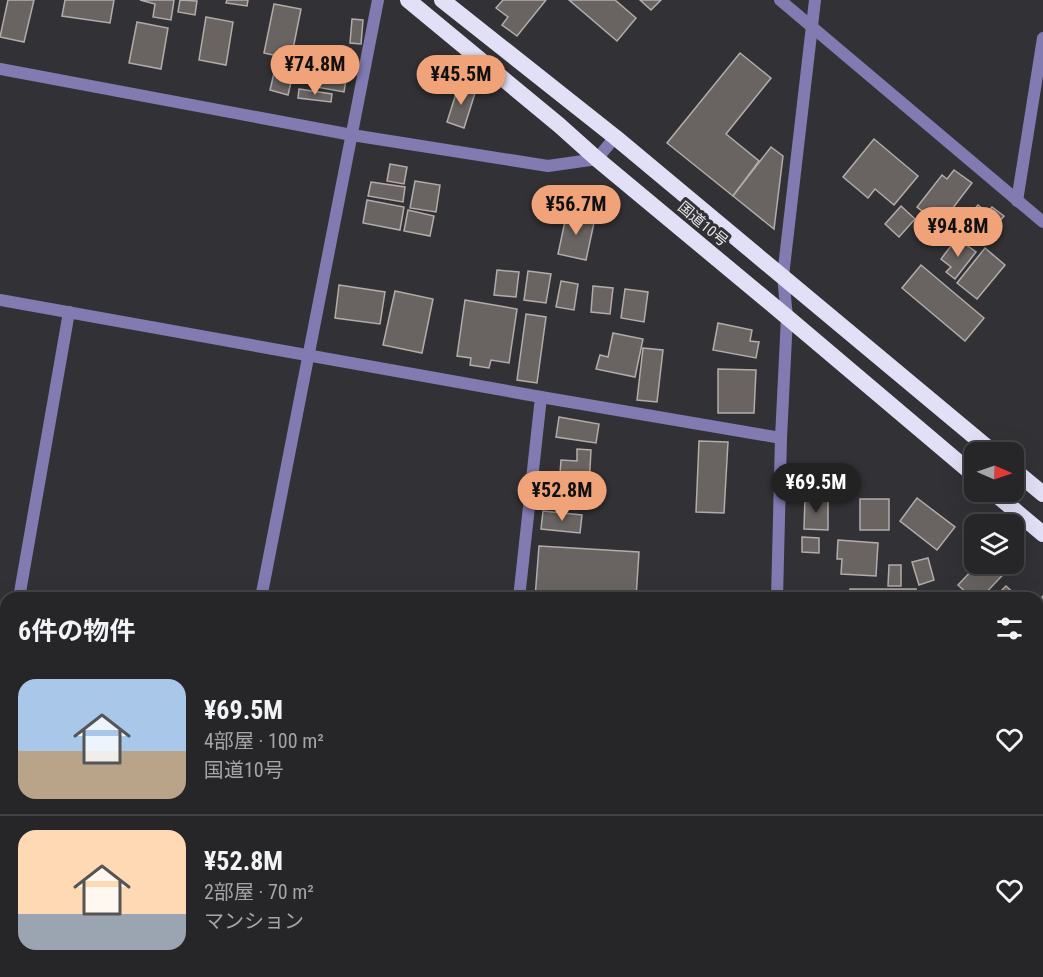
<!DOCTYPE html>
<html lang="ja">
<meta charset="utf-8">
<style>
body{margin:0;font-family:"Roboto Condensed","Noto Sans JP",sans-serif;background:#2e2e30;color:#f1f3f6;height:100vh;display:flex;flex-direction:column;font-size:22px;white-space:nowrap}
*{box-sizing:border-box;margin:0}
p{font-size:20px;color:#a4a5a8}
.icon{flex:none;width:33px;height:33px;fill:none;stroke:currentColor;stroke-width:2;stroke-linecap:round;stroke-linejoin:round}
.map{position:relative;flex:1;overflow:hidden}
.details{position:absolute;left:0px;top:592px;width:1044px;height:386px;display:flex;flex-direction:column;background:#262628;border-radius:18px 18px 0 0;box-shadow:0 6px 24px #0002,0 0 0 2px #424345}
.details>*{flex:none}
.needle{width:39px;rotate:92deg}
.buttons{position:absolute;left:964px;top:442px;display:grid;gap:12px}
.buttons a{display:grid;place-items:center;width:60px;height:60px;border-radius:12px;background:#262628;box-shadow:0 6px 24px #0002,0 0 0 2px #424345;font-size:30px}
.price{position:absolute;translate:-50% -51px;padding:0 14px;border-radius:21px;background:#f0a278;color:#111;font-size:20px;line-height:39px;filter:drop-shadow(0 2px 3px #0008)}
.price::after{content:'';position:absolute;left:50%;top:36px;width:18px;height:14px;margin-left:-9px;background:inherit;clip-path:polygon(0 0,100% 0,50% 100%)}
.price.current{background:#222;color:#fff}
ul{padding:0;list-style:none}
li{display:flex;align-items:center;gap:18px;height:150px;padding:0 18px}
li+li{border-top:2px solid #424345}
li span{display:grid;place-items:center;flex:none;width:168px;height:120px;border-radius:18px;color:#555}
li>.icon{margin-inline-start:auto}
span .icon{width:72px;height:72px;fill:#fffc;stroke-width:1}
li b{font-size:26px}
h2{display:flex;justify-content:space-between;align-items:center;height:72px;padding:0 18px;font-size:26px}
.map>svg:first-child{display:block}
</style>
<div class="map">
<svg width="1043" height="977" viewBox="0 0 1043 977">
<rect width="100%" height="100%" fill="#323236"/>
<!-- building -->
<g fill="#696461" stroke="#b2acaa" stroke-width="1.5">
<polygon points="8,0 34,0 24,42 0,37"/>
<polygon points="65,0 114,0 110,23 62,16"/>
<polygon points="140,0 174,0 171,20 153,17 155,4"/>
<polygon points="180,0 197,1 195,15 178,12"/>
<polygon points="227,0 248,0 247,6 226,3"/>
<polygon points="503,0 546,0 517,36 502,25 508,17 496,8"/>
<polygon points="569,0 615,0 636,18 617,41"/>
<polygon points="640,0 661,0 651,10"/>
<polygon points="274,4 301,9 291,59 264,53"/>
<polygon points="206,17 233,22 226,65 199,60"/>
<polygon points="352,19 363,20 361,44 350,43"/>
<polygon points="137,22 168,28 161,69 129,63"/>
<polygon points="323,49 350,55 344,92 316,87"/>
<polygon points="740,53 771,78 726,134 759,161 733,196 667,143"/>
<polygon points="274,73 292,78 288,95 270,90"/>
<polygon points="460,81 475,93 464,128 447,122"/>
<polygon points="299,89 332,94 331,102 298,98"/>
<polygon points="874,139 918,176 894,205 875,189 868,198 843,177"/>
<polygon points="771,147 783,156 774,229 733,196"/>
<polygon points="390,164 407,167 404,184 387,181"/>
<polygon points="954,170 972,183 940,225 917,207 942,175 947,179"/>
<polygon points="415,181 440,185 436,212 410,208"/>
<polygon points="371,182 405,187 403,202 368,196"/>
<polygon points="367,200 404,207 400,230 363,223"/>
<polygon points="978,205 987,212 992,207 1004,216 982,242 961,225"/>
<polygon points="901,206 915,219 899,237 885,224"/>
<polygon points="408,210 434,216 430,236 404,231"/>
<polygon points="567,212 595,218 586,260 558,254"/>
<polygon points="957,238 976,252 955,279 946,272 951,267 941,259"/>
<polygon points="985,248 1005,265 977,299 957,283"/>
<polygon points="921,265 984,318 965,341 902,288"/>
<polygon points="497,270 519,272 516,297 494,295"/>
<polygon points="528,271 551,274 546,303 524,300"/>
<polygon points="561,281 578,284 574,310 556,307"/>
<polygon points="339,285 385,292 380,324 335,318"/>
<polygon points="593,286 613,288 610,314 591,312"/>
<polygon points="625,289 648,292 644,322 621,318"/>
<polygon points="395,291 433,299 422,353 383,345"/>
<polygon points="465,300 517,309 509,363 491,360 489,368 470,365 471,358 457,356"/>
<polygon points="526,314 546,317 537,383 517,380"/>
<polygon points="718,323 752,330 750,341 759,342 756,358 713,350"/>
<polygon points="613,333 643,339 635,377 596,369 600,355 608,357"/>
<polygon points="643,348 663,350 657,402 637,400"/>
<polygon points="718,369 756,370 754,413 718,413"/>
<polygon points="559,417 599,424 596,443 556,437"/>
<polygon points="699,441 728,442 724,513 696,512"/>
<polygon points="577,449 591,450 588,505 558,503 561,460 577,461"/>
<polygon points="805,497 828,498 828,530 804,529"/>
<polygon points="917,498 955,527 937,550 900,521"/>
<rect x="860" y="499" width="29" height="31"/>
<polygon points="543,511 582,515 580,533 541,529"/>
<polygon points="802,537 819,538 819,553 802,552"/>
<polygon points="838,540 878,543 876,576 841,574 842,559 837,559"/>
<polygon points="539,546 639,552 636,598 535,598"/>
<polygon points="928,558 934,580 919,585 912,562"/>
<polygon points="978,564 1013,564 981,598 972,598 958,585"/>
<polygon points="889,565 901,565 901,586 888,586"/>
<polygon points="1006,586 1018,597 1016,598 994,598"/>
<rect x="850" y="589" width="66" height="9"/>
<polygon points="1043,596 1043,632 1038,638 1038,601"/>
<rect x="789" y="972" width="113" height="5"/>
</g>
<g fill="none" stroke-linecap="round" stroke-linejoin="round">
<!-- minor -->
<g stroke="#817bb1" stroke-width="12">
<polyline points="780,0 1043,222"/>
<polyline points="1017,201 1043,38"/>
<polyline points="0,300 541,397 781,438"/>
<polyline points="19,598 69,312"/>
<polyline points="261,598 378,0"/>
<polyline points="519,598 541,397"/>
<polyline points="2,695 6,673"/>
<polyline points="1038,844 1043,845"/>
<polyline points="188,977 189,972"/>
<polyline points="481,977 481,972"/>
<polyline points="1042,977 1043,935"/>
</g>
<!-- tertiary -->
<g stroke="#817bb1" stroke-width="12">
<polyline points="0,69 352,135 548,166 597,159 615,137"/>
<polyline points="777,598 781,438 787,317 783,276 815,0"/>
<polyline points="766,977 766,972"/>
</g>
<!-- trunk -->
<g stroke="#e2e0f6" stroke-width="16">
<polyline points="408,0 559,125 597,159 787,317 975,476"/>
<polyline points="442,0 615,137 994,453"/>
<polyline points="1014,470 1043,494"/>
<polyline points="993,492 1043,534"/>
</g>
</g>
<g text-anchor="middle" stroke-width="6" stroke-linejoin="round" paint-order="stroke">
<!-- street labels -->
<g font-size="15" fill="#e6e6e9" stroke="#323236">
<text transform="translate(703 224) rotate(40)" y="5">国道10号</text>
</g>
</g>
</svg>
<div class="buttons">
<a><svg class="needle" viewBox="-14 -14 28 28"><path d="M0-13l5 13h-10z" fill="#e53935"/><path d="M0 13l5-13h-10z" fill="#a4a5a8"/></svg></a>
<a><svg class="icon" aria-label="layers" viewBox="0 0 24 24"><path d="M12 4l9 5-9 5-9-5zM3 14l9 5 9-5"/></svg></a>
</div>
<b class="price" style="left:315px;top:96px">¥74.8M</b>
<b class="price" style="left:461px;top:106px">¥45.5M</b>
<b class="price" style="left:576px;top:236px">¥56.7M</b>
<b class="price" style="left:958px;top:258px">¥94.8M</b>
<b class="price current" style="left:816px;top:514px">¥69.5M</b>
<b class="price" style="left:562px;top:522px">¥52.8M</b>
<section class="details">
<h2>6件の物件<svg class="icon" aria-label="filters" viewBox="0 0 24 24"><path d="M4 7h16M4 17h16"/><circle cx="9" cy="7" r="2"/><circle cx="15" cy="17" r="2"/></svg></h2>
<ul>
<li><span style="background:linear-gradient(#a9c7e8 60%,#b9a48a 0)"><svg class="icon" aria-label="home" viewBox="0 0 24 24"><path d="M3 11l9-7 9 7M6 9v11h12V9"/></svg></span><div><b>¥69.5M</b><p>4部屋 · 100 m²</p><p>国道10号</p></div><svg class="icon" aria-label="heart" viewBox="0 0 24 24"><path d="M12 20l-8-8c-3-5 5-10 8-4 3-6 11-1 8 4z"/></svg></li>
<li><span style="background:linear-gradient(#ffd9b3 70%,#9aa5b1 0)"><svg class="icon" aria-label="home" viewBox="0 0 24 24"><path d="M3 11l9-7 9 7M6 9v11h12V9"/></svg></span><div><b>¥52.8M</b><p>2部屋 · 70 m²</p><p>マンション</p></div><svg class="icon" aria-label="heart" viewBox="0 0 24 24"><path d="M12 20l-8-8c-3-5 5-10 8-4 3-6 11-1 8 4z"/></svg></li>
</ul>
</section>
</div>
